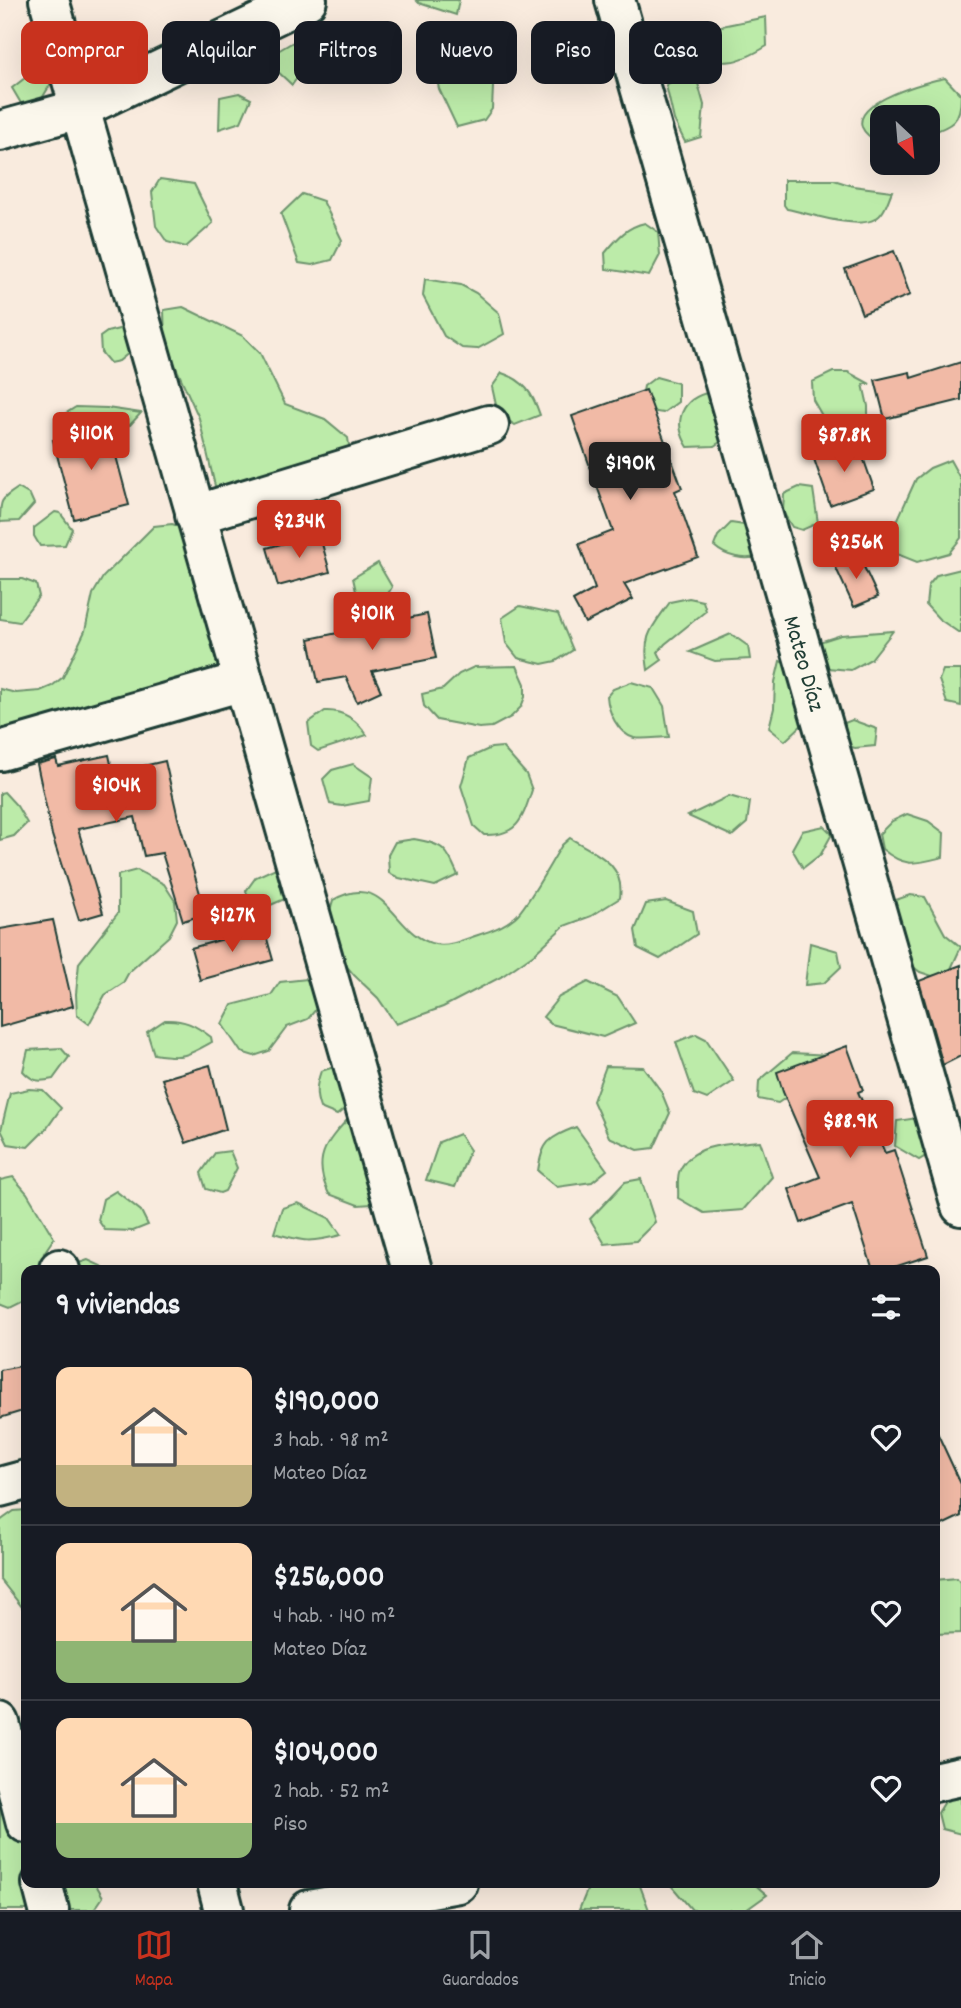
<!DOCTYPE html>
<html lang="es">
<meta charset="utf-8">
<style>
body{margin:0;font-family:Dekko,sans-serif;background:#20242c;color:#f1f3f6;height:100vh;display:flex;flex-direction:column;font-size:26px;white-space:nowrap}
*{box-sizing:border-box;margin:0}
p{font-size:23px;color:#9ea1a6}
.icon{flex:none;width:38px;height:38px;fill:none;stroke:currentColor;stroke-width:2;stroke-linecap:round;stroke-linejoin:round}
.map{position:relative;flex:1;overflow:hidden}
.drawer{position:absolute;left:21px;top:1265px;width:919px;height:623px;display:flex;flex-direction:column;background:#171b24;border-radius:14px;box-shadow:0 7px 28px #0002}
.drawer>*{flex:none}
.top-card{position:absolute;left:21px;top:21px;width:920px;height:63px;display:flex;gap:14px}
.needle{width:46px;rotate:154deg}
.tools{position:absolute;left:870px;top:105px;display:grid;gap:14px}
.tools a{display:grid;place-items:center;width:70px;height:70px;border-radius:14px;background:#171b24;box-shadow:0 7px 28px #0002;font-size:35px}
.price{position:absolute;translate:-50% -60px;padding:0 16px;border-radius:7px;background:#c8321e;color:#fff;font-size:23px;line-height:46px;filter:drop-shadow(0 2px 4px #0008)}
.price::after{content:'';position:absolute;left:50%;top:42px;width:21px;height:16px;margin-left:-10px;background:inherit;clip-path:polygon(0 0,100% 0,50% 100%)}
.price.selected{background:#222;color:#fff}
ul{padding:0;list-style:none}
li{display:flex;align-items:center;gap:21px;height:175px;padding:0 35px}
li+li{border-top:2px solid #363941}
li span{display:grid;place-items:center;flex:none;width:196px;height:140px;border-radius:14px;color:#555}
li>.icon{margin-inline-start:auto}
span .icon{width:84px;height:84px;fill:#fffc;stroke-width:1}
li b{font-size:30px}
h2{display:flex;justify-content:space-between;align-items:center;height:84px;padding:0 35px;font-size:30px}
.pill{padding:0 24px;border-radius:14px;background:#171b24;box-shadow:0 7px 28px #0002;font-size:24px;line-height:63px}
.pill.selected{background:#c8321e;color:#fff}
.tabs{display:flex;justify-content:space-around;align-items:center;height:98px;border-top:2px solid #363941;background:#171b24;font-size:19px;color:#9ea1a6}
.tabs a{display:grid;justify-items:center;gap:4px}
.tabs .selected{color:#c8321e}
.map>svg:first-child{display:block}
</style>
<div class="map">
<svg width="961" height="1910" viewBox="0 0 961 1910">
<rect width="100%" height="100%" fill="#f9ebde"/>
<filter id="ink" filterUnits="userSpaceOnUse"><feTurbulence type="fractalNoise" baseFrequency=".0143" numOctaves="2"/><feDisplacementMap in="SourceGraphic" scale="14" xChannelSelector="R" yChannelSelector="G"/><feConvolveMatrix kernelMatrix="1 2 1 2 8 2 1 2 1" color-interpolation-filters="sRGB"/></filter>
<g filter="url(#ink)">
<!-- green -->
<g fill="#bceba9" stroke="#6e946e" stroke-width="2">
<polygon points="416,0 459,0 456,15 419,3"/>
<path d="M766,17l1,29c-39,24 -46,16 -88,6l1,-7 17,-14z"/>
<polygon points="453,30 483,38 494,66 492,109 484,120 457,127 439,89 431,51"/>
<polygon points="601,36 602,62 584,78 575,78 565,59"/>
<polygon points="295,41 311,58 292,85 275,69 276,52"/>
<polygon points="694,69 704,105 701,137 685,142 674,120 666,85"/>
<polygon points="49,70 50,85 38,105 22,105 12,88 34,71"/>
<path d="M945,78l16,17c0,27 -9,31 -33,39v-17h-46v28c-7,-4 -17,-10 -20,-18 -9,-26 67,-46 83,-49z"/>
<polygon points="239,93 251,99 241,122 219,129 220,97"/>
<polygon points="160,179 194,184 213,223 186,247 167,242 156,226 152,192"/>
<path d="M784,180h50l19,6 39,5c-4,9 -7,23 -17,28 -19,11 -67,-6 -88,-10l-3,-4z"/>
<polygon points="302,194 323,201 342,240 332,260 312,265 299,263 281,214"/>
<path d="M645,223l13,9 2,23 -11,21 -43,-7 -1,-16c12,-14 21,-26 40,-30z"/>
<polygon points="425,279 461,285 476,293 499,313 504,334 477,349 462,348 444,336 423,296"/>
<polygon points="183,307 243,336 260,353 285,404 325,419 348,438 351,459 252,490 215,486 199,418 165,343 164,310"/>
<polygon points="135,325 141,343 119,361 110,363 101,352 100,337 107,332"/>
<polygon points="833,372 848,372 870,384 863,384 868,406 868,417 853,424 825,421 813,400 812,382"/>
<path d="M502,373c22,7 31,21 38,42l-25,10 -17,-11 -6,-27z"/>
<polygon points="656,377 678,383 678,402 663,413 650,411 641,402 644,386"/>
<path d="M711,392l20,43 -17,11 -26,1c-16,-25 -7,-49 23,-55z"/>
<polygon points="76,407 107,408 141,413 130,425 108,428 54,443 58,418"/>
<polygon points="950,460 961,480 961,538 949,553 917,562 892,552 888,541 916,479 930,468"/>
<polygon points="799,487 813,489 818,523 802,530 792,527 783,512 784,494"/>
<path d="M18,488l12,7 4,9 -15,17 -19,1c0,-22 0,-22 18,-34z"/>
<polygon points="55,512 60,513 72,529 65,545 40,546 34,536 34,528"/>
<path d="M731,523l13,2 15,10 2,21c-16,5 -35,1 -47,-10l4,-10z"/>
<polygon points="172,524 201,533 223,662 214,683 0,750 0,689 16,693 40,691 52,686 63,677 85,631 93,594 103,577 154,526"/>
<polygon points="378,563 392,587 382,604 357,596 353,578"/>
<polygon points="961,569 961,632 958,632 939,619 926,605 928,586 937,575"/>
<polygon points="0,579 22,579 36,584 39,596 19,622 0,619"/>
<path d="M689,598l14,3 3,10 -41,33 -7,8 4,8 -14,10c-6,-35 3,-41 22,-68z"/>
<polygon points="520,606 558,614 573,650 556,661 542,664 518,658 506,643 502,618"/>
<polygon points="893,631 871,659 851,670 827,668 816,643 841,635"/>
<polygon points="731,634 748,646 750,659 715,661 690,652"/>
<polygon points="780,661 813,676 805,722 785,741 769,728 774,708 775,682"/>
<polygon points="517,666 525,684 525,697 521,707 511,717 492,727 479,728 437,720 424,706 422,694 443,689 459,674 474,667"/>
<polygon points="943,670 961,670 961,706 947,703 939,680"/>
<path d="M631,682l22,6 11,18 5,31c-10,0 -25,3 -35,1 -17,-5 -26,-27 -27,-42l6,-7z"/>
<path d="M325,711c19,-1 32,9 42,24l-49,16 -7,-5 -3,-23z"/>
<polygon points="852,720 877,729 875,746 855,748 839,743 837,726"/>
<path d="M502,747l24,27 6,16c-10,30 -14,46 -48,45l-10,-9 -13,-40 8,-28 22,-10z"/>
<polygon points="353,764 372,777 369,801 342,806 330,804 323,779 332,770"/>
<polygon points="4,792 17,806 27,823 14,836 0,840 0,793"/>
<polygon points="729,796 750,802 747,823 732,836 688,816"/>
<path d="M907,814l21,7 16,12 -1,24c-28,7 -38,11 -61,-8l-3,-15 13,-13z"/>
<polygon points="824,826 832,834 821,854 803,868 792,849 802,831"/>
<path d="M570,838c26,16 55,25 50,60l-29,18 -27,10 -30,28 -33,23 -58,30 -47,17 -18,-26 -24,-23 -24,-28 -4,-22 7,-25c55,-31 60,36 102,44 12,3 26,-3 37,-7 15,-5 30,-9 43,-20 12,-10 36,-55 47,-72z"/>
<path d="M414,839c30,5 32,9 44,36l-23,11 -36,-8 -10,-5 -1,-18 7,-13z"/>
<polygon points="282,865 294,895 259,910 251,904 246,891 256,877"/>
<polygon points="137,870 164,884 175,901 177,920 169,936 129,972 123,983 105,995 89,1024 77,1015 76,994 79,963 118,913 118,875"/>
<polygon points="910,895 925,897 945,934 961,947 949,973 932,976 920,972 907,962 887,903"/>
<polygon points="666,901 693,911 697,934 660,959 638,948 635,930 646,904"/>
<polygon points="810,943 838,951 841,967 824,983 805,985"/>
<polygon points="307,979 316,989 317,1008 308,1019 287,1027 269,1051 254,1056 241,1052 222,1024 232,1005 271,995 280,982"/>
<polygon points="588,982 618,997 635,1023 603,1037 551,1024 543,1017 559,997"/>
<path d="M165,1020c19,-1 30,5 46,17l1,5c-25,14 -29,17 -58,12l-7,-22z"/>
<polygon points="696,1034 706,1039 734,1081 707,1099 694,1094 676,1042"/>
<path d="M61,1048l8,9 -16,22c-14,3 -20,3 -30,-8l5,-21z"/>
<polygon points="792,1053 830,1055 813,1079 778,1103 758,1099 759,1081"/>
<path d="M341,1065l23,27 -27,23 -17,-7c-5,-14 -4,-23 1,-37z"/>
<polygon points="606,1066 643,1067 661,1091 670,1113 654,1148 638,1150 609,1137 593,1101"/>
<polygon points="29,1089 43,1090 61,1108 47,1128 28,1147 8,1144 1,1130 10,1093"/>
<polygon points="938,1115 936,1150 919,1160 895,1146 897,1121"/>
<path d="M349,1118l43,21 6,8 -8,8 -3,48 -29,2 -29,-11c-17,-35 -4,-51 20,-76z"/>
<path d="M576,1127l31,43 -15,12 -35,5 -19,-16c4,-30 11,-33 38,-44z"/>
<polygon points="459,1134 470,1150 455,1187 426,1180 439,1142"/>
<path d="M760,1141l12,36 -29,33 -39,3 -26,-15c1,-8 -2,-21 2,-28 13,-28 54,-26 80,-29z"/>
<polygon points="230,1151 237,1168 225,1191 220,1193 206,1189 201,1173 215,1153"/>
<path d="M13,1177l14,16 27,45 -10,15c18,12 22,15 44,7l13,6 4,4h-79v29l-16,8 -10,-4v-123z"/>
<polygon points="641,1179 655,1222 636,1241 605,1244 590,1219 625,1182"/>
<polygon points="116,1191 141,1211 148,1225 133,1231 105,1230 98,1220 103,1199"/>
<path d="M298,1203l31,15 12,17c-31,8 -37,7 -67,-2l8,-25z"/>
<polygon points="26,1510 26,1612 0,1579 0,1521 14,1511"/>
<polygon points="957,1578 961,1584 961,1633 935,1634 935,1580"/>
<polygon points="0,1752 26,1840 26,1883 37,1910 0,1910"/>
<polygon points="961,1787 961,1834 942,1829 938,1813 946,1800"/>
<polygon points="60,1883 95,1883 103,1897 94,1910 54,1910"/>
<polygon points="590,1883 639,1883 649,1910 579,1910"/>
<polygon points="669,1883 753,1883 767,1895 746,1910 692,1910"/>
</g>
<!-- building -->
<g fill="#f1baa6" stroke="#1f3d34" stroke-width="2">
<polygon points="894,251 910,295 862,314 845,269"/>
<polygon points="961,362 961,400 885,419 875,380 910,372 911,378"/>
<polygon points="646,390 682,488 675,491 698,557 624,584 633,599 585,623 573,601 595,589 579,544 613,531 572,416"/>
<polygon points="108,426 129,505 74,519 53,440"/>
<polygon points="858,443 874,489 830,505 814,459"/>
<polygon points="319,533 330,572 278,586 267,548"/>
<polygon points="858,554 878,597 854,607 835,566"/>
<polygon points="427,614 436,658 372,671 381,691 357,702 346,677 318,682 309,639"/>
<polygon points="109,755 113,773 165,761 178,818 206,914 183,921 162,853 144,856 135,817 78,829 103,913 79,920 52,835 37,764 56,759 58,766"/>
<polygon points="53,920 73,1006 0,1027 0,929"/>
<polygon points="264,928 273,960 200,980 191,948"/>
<polygon points="961,965 961,1056 943,1065 919,981"/>
<polygon points="847,1046 863,1090 858,1092 885,1153 894,1150 928,1256 885,1270 873,1270 852,1204 801,1223 789,1189 820,1177 783,1092 777,1072"/>
<polygon points="210,1065 226,1129 186,1143 162,1079"/>
<polygon points="26,1365 26,1410 0,1418 0,1370"/>
<polygon points="934,1426 961,1484 961,1516 934,1529"/>
</g>
<g fill="none" stroke-linecap="round" stroke-linejoin="round">
<defs>
<g id="minor">
<polyline points="49,0 412,1270"/>
<path id="s1" d="M615,0l346,1206"/>
<polyline points="0,131 79,109 307,0"/>
<polyline points="195,515 489,425"/>
<polyline points="0,751 243,681"/>
<polyline points="59,1269 60,1270"/>
<polyline points="0,1487 26,1480"/>
<polyline points="0,1723 26,1823"/>
<polyline points="934,1782 961,1776"/>
<polyline points="42,1883 49,1910"/>
<polyline points="217,1883 224,1910"/>
<polyline points="309,1910 458,1883"/>
</g>
</defs>
<!-- minor casing -->
<use href="#minor" stroke="#1f3d34" stroke-width="44"/>
<!-- minor -->
<use href="#minor" stroke="#fbf7ec" stroke-width="38"/>
</g>
</g>
<g text-anchor="middle" stroke-width="6" stroke-linejoin="round" paint-order="stroke">
<!-- street labels -->
<g font-size="24" fill="#1f3d34" stroke="#fbf7ec">
<text dy="8" stroke="none"><textPath href="#s1" startOffset="690">Mateo Díaz</textPath></text>
</g>
</g>
</svg>
<div class="tools">
<a><svg class="needle" viewBox="-14 -14 28 28"><path d="M0-13l5 13h-10z" fill="#e53935"/><path d="M0 13l5-13h-10z" fill="#9ea1a6"/></svg></a>
</div>
<b class="price" style="left:91px;top:472px">$110K</b>
<b class="price" style="left:844px;top:474px">$87.8K</b>
<b class="price selected" style="left:630px;top:502px">$190K</b>
<b class="price" style="left:299px;top:560px">$234K</b>
<b class="price" style="left:856px;top:581px">$256K</b>
<b class="price" style="left:372px;top:652px">$101K</b>
<b class="price" style="left:116px;top:824px">$104K</b>
<b class="price" style="left:232px;top:954px">$127K</b>
<b class="price" style="left:850px;top:1160px">$88.9K</b>
<div class="top-card">
<a class="pill selected">Comprar</a>
<a class="pill">Alquilar</a>
<a class="pill">Filtros</a>
<a class="pill">Nuevo</a>
<a class="pill">Piso</a>
<a class="pill">Casa</a>
</div>
<section class="drawer">
<h2>9 viviendas<svg class="icon" aria-label="filters" viewBox="0 0 24 24"><path d="M4 7h16M4 17h16"/><circle cx="9" cy="7" r="2"/><circle cx="15" cy="17" r="2"/></svg></h2>
<ul>
<li><span style="background:linear-gradient(#ffd9b3 70%,#c2b280 0)"><svg class="icon" aria-label="home" viewBox="0 0 24 24"><path d="M3 11l9-7 9 7M6 9v11h12V9"/></svg></span><div><b>$190,000</b><p>3 hab. · 98 m²</p><p>Mateo Díaz</p></div><svg class="icon" aria-label="heart" viewBox="0 0 24 24"><path d="M12 20l-8-8c-3-5 5-10 8-4 3-6 11-1 8 4z"/></svg></li>
<li><span style="background:linear-gradient(#ffd9b3 70%,#8fb573 0)"><svg class="icon" aria-label="home" viewBox="0 0 24 24"><path d="M3 11l9-7 9 7M6 9v11h12V9"/></svg></span><div><b>$256,000</b><p>4 hab. · 140 m²</p><p>Mateo Díaz</p></div><svg class="icon" aria-label="heart" viewBox="0 0 24 24"><path d="M12 20l-8-8c-3-5 5-10 8-4 3-6 11-1 8 4z"/></svg></li>
<li><span style="background:linear-gradient(#ffd9b3 75%,#8fb573 0)"><svg class="icon" aria-label="home" viewBox="0 0 24 24"><path d="M3 11l9-7 9 7M6 9v11h12V9"/></svg></span><div><b>$104,000</b><p>2 hab. · 52 m²</p><p>Piso</p></div><svg class="icon" aria-label="heart" viewBox="0 0 24 24"><path d="M12 20l-8-8c-3-5 5-10 8-4 3-6 11-1 8 4z"/></svg></li>
</ul>
</section>
</div>
<nav class="tabs">
<a class="selected"><svg class="icon" aria-label="map" viewBox="0 0 24 24"><path d="M3 6l6-2 6 2 6-2v14l-6 2-6-2-6 2zM9 4v14M15 6v14"/></svg>Mapa</a>
<a><svg class="icon" aria-label="saved" viewBox="0 0 24 24"><path d="M7 4h10v16l-5-4-5 4z"/></svg>Guardados</a>
<a><svg class="icon" aria-label="home" viewBox="0 0 24 24"><path d="M3 11l9-7 9 7M6 9v11h12V9"/></svg>Inicio</a>
</nav>
